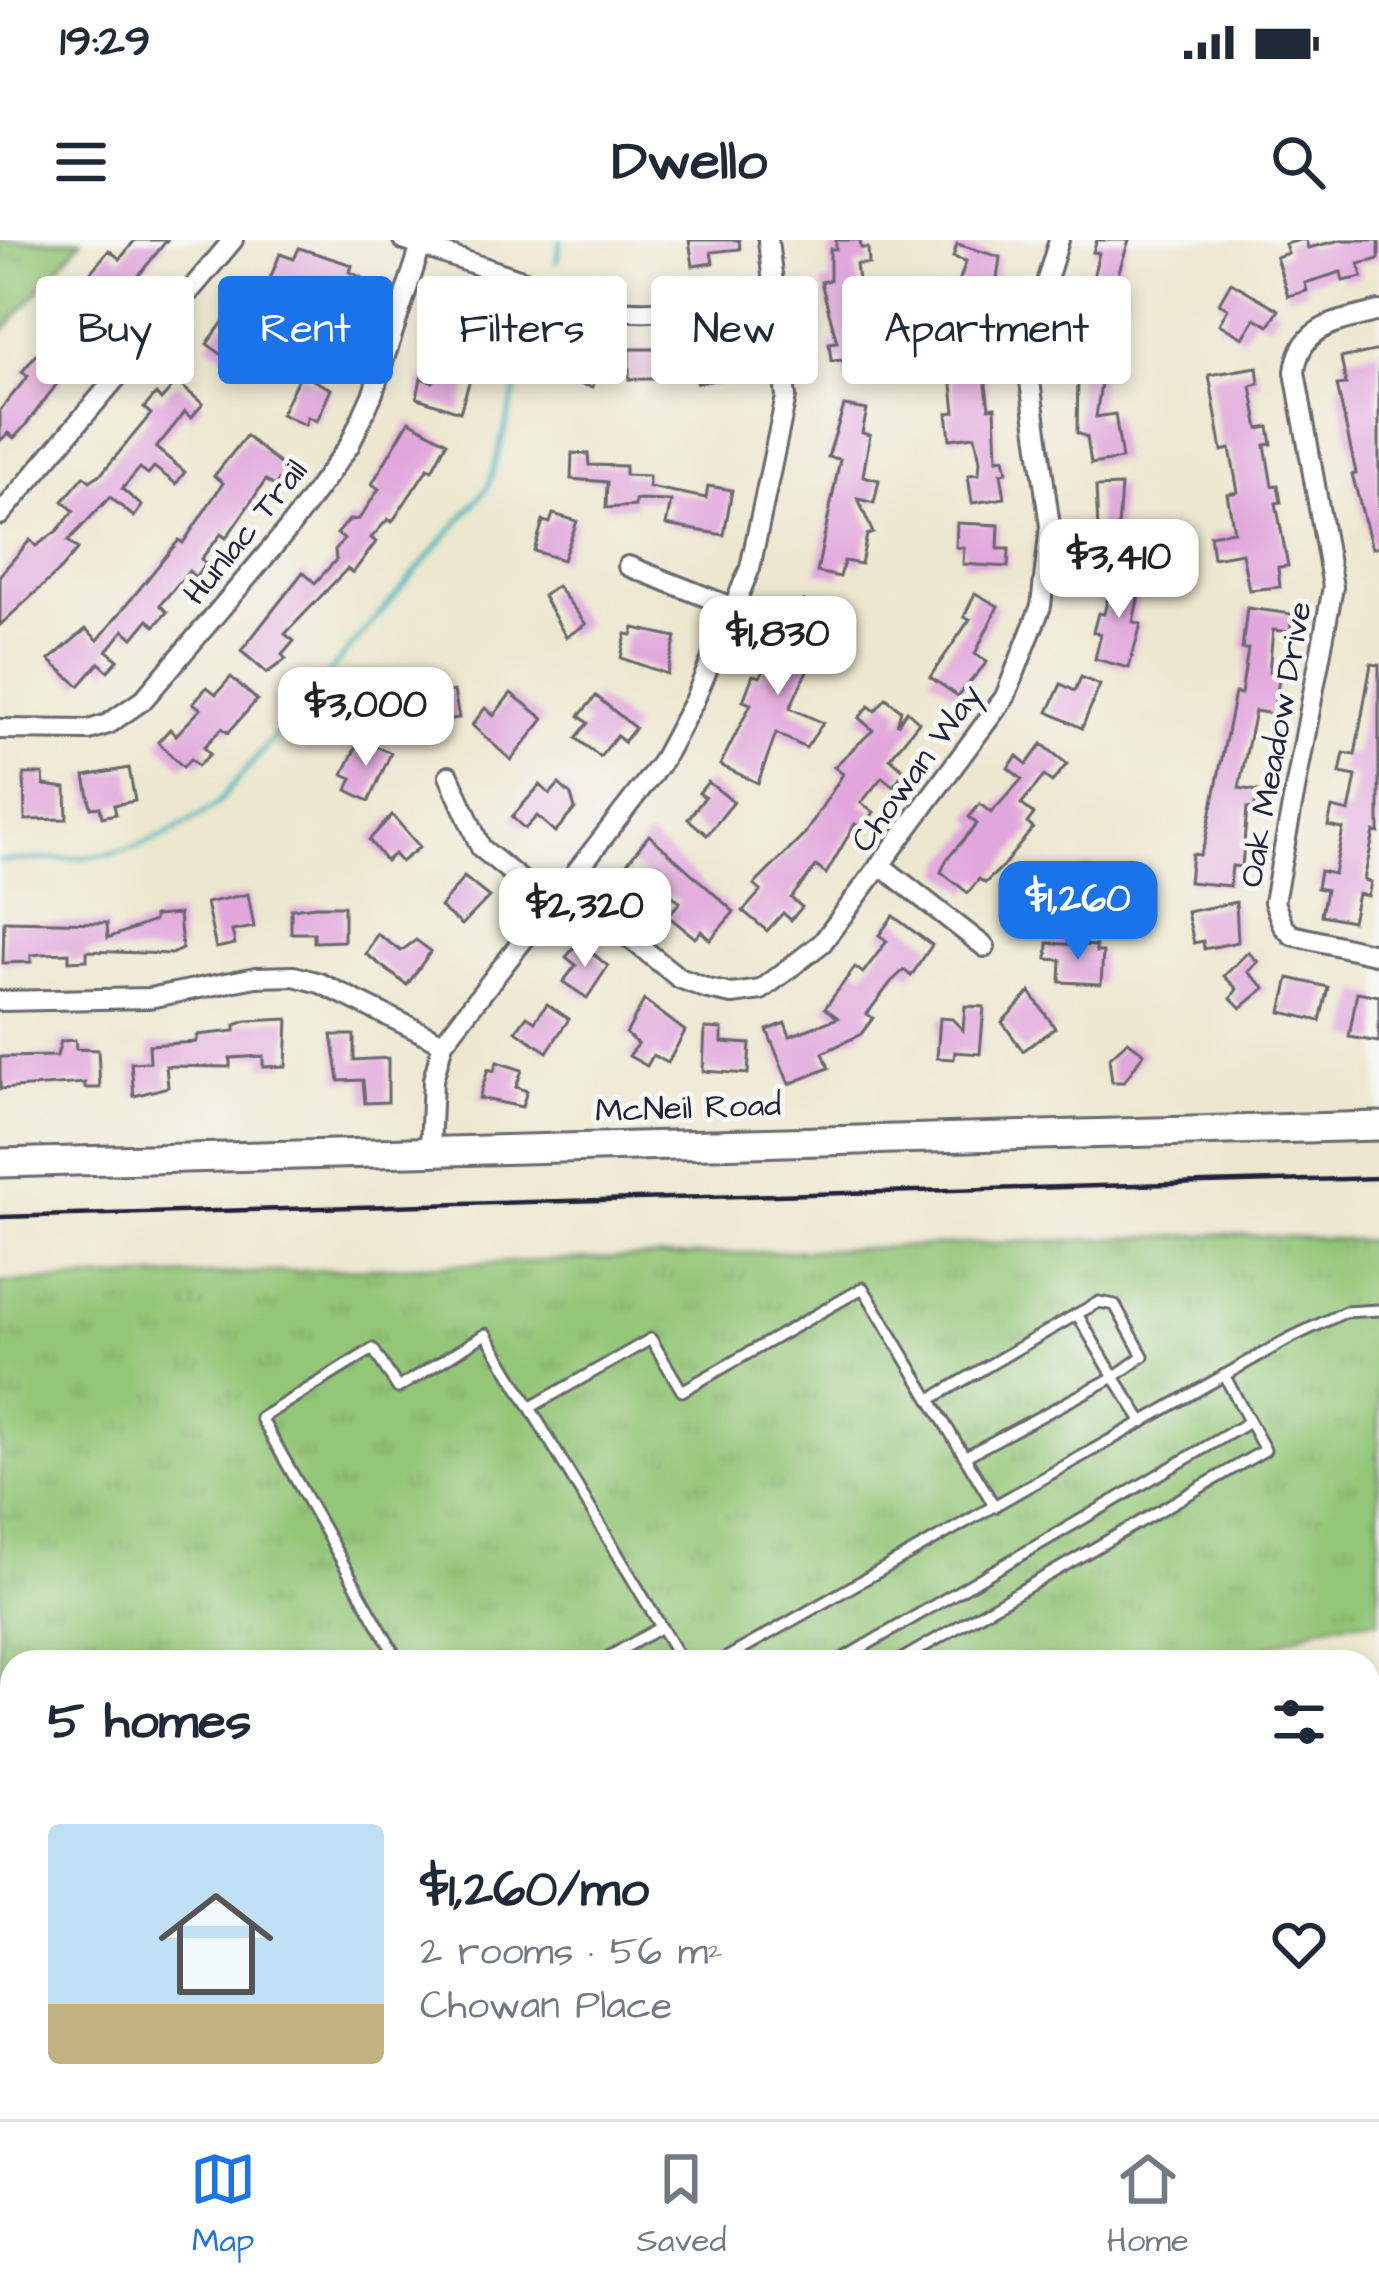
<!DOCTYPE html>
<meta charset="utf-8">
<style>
body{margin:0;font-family:"Architects Daughter",sans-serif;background:#f6f6f7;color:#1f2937;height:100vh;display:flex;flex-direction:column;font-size:45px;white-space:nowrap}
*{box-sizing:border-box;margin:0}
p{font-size:39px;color:#747a83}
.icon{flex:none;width:66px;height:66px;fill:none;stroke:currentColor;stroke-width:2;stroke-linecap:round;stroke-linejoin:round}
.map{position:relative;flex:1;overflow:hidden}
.details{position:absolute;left:0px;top:1410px;width:1380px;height:471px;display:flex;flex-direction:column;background:#fff;border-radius:36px 36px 0 0;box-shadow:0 6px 18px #0003}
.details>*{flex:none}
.hud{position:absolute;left:36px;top:36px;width:1308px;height:108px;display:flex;gap:24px}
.price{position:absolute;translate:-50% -102px;padding:0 27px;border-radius:24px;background:#fff;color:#222;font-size:39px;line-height:78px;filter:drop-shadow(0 3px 6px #0008)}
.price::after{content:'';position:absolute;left:50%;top:72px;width:36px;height:27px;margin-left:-18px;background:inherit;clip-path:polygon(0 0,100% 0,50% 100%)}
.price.on{background:#1a73e8;color:#fff}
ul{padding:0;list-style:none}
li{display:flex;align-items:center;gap:36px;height:300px;padding:0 48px}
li+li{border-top:3px solid #e0e1e3}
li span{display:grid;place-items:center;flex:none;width:336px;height:240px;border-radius:12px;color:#555}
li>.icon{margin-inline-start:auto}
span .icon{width:144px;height:144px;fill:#fffc;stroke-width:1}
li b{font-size:51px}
h2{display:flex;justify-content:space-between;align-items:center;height:144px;padding:0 48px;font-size:51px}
.chip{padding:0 42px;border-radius:12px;background:#fff;box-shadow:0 6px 18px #0003;font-size:42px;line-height:108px}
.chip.on{background:#1a73e8;color:#fff}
.status{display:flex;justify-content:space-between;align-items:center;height:84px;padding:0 60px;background:#fff;direction:ltr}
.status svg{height:33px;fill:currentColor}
header{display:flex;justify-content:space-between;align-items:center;height:156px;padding:0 48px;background:#fff;font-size:54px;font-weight:700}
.tab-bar{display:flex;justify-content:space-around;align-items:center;height:168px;border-top:3px solid #e0e1e3;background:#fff;font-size:33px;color:#747a83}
.tab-bar a{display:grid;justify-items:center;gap:6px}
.tab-bar .on{color:#1a73e8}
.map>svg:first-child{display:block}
</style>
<div class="status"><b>19:29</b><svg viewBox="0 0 49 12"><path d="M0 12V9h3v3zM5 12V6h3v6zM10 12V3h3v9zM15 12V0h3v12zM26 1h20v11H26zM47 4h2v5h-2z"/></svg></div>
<header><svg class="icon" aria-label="menu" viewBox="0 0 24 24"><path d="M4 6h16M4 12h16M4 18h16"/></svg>Dwello<svg class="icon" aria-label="search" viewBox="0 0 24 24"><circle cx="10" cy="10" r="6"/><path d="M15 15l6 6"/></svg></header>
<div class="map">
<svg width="1379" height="1879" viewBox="0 0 1379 1879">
<defs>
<pattern id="grass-tufts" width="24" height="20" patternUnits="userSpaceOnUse" patternTransform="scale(3)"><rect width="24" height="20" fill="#93c676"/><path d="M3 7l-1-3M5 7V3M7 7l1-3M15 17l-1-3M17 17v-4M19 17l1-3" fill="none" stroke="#7eaa67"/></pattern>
</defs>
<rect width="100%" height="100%" fill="#f6f6f2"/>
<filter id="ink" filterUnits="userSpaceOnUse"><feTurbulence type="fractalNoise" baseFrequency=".00833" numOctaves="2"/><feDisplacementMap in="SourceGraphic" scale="24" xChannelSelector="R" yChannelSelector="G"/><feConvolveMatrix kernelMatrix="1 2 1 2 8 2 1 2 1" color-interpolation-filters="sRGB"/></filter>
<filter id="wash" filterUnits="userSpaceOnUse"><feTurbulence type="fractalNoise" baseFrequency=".004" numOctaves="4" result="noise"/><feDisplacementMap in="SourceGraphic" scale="48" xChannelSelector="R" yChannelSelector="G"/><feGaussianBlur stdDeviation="2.7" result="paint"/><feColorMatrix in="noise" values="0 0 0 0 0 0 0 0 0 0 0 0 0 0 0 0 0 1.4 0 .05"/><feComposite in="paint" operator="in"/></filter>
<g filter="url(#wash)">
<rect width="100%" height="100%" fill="#ece7ce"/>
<!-- grass -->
<g fill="url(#grass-tufts)" stroke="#5a7458" stroke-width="3">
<polygon points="0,0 82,0 0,95"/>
<polygon points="1222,994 1379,1001 1379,1380 1324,1385 1231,1422 12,1422 12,1725 0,1722 0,1043"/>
</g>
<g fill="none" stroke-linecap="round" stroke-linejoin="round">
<!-- stream -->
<g stroke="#44b3be" stroke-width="4.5">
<polyline points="556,23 561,0"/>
<path d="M0,621c100,-4 131,1 217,-57l271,-317 54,-186"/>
</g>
</g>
<g id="blocks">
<!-- building -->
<g fill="#e1a6dc">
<polygon points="135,0 167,0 139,35 147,42 136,55 129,49 102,83 108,88 96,102 87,95 60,126 65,130 57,144 25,186 14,198 8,193 0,201 0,170 28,136 22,132 91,47 83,41 109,10 120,19"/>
<polygon points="689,0 739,0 740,9 711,12 713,23 693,26"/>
<polygon points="836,0 860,0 861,8 868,8 869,24 856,24 859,48 854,48 862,100 873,98 875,120 885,119 887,139 846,142 843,120 831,121 829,103 837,102 821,42 830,40 830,9 836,9"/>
<polygon points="1097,0 1129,0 1116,41 1126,44 1125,58 1107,109 1113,110 1110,137 1102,136 1096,177 1115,174 1122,219 1091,224 1087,197 1077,193 1078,134 1071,127 1099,13 1093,12"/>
<polygon points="1300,0 1306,0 1308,8 1341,0 1379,0 1379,19 1359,24 1362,37 1343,41 1341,32 1305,43 1307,51 1288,56 1276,17 1288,13 1285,4"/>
<polygon points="957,4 1000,17 997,39 1008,43 1002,62 992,59 987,106 993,107 991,123 983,122 989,168 995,167 997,219 1004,218 1007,232 1001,233 1005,258 972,263 968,235 979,234 980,221 975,196 950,199 947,173 955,172 950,127 963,50 957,48 966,21 953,17"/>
<polygon points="299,8 352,25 350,32 369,41 362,65 305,49 284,93 271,88 284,56 266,49 280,14 294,19"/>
<polygon points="1231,42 1279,70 1269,86 1255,78 1243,98 1219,84 1228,69 1219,63"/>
<polygon points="447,56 482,67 463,128 473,130 460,172 417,158 421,138 433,142 441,128 449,100 435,95"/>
<polygon points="223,82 244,97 228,119 207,104"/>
<polygon points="563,97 580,101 578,110 600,116 593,147 553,138"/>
<polygon points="714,101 716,112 746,108 750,135 697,143 691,105"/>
<polygon points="629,109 672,109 671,139 629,139"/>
<polygon points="1379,110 1379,307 1372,308 1352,234 1356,233 1337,145 1346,144 1341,118"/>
<polygon points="1257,127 1259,144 1251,146 1259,189 1269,187 1272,204 1265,205 1272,246 1278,245 1281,262 1276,263 1288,326 1278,327 1280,347 1249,350 1242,313 1213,318 1210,295 1234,291 1227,254 1238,252 1230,209 1222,211 1209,135"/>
<polygon points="300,134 331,149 317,181 308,177 305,185 281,174"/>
<polygon points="177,142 203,164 191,178 185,172 156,208 185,232 176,244 154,227 148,234 140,228 122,249 142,266 134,277 110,257 68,301 78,309 60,330 0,385 0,335 30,300 36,306 57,291 74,271 63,261 84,236 90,241 102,233 151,174 144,168 156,154 161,160"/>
<polygon points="844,166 867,170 862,193 870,195 863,236 879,240 874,263 858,259 873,293 867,295 861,324 844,321 840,337 817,332 840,219 828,217"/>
<polygon points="409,181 447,202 432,230 428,228 392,282 388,279 371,298 376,302 353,333 347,329 285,394 294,401 282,415 286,419 267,433 241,411 303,332 315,343 336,320 335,310 344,299 337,294 349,280 359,279 379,249 372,244"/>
<polygon points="246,196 287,230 274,246 266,240 226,298 221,294 201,319 206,324 195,337 189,331 160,365 167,372 155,386 148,380 133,398 124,390 107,411 118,420 108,431 99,423 79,446 49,420 86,389 98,400 179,300 183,303 223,243 214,236"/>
<polygon points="572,213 588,214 589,225 625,226 625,235 649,236 649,247 706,258 708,246 732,250 724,295 666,285 671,261 635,260 635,266 606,268 607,242 571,239"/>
<polygon points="1121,246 1118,288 1098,289 1096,247"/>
<polygon points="553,274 577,281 563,320 534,311 543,281 550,283"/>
<polygon points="957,283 999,285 998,309 1009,309 1008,327 963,324 964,308 956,307"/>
<polygon points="1114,330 1143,337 1133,382 1141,384 1129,428 1095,419 1101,394 1093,392 1098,373 1104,374"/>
<polygon points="557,346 586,384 566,397 543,356"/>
<polygon points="975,353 998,366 975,414 987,422 958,456 930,437 970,379 964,377"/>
<polygon points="804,361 833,373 790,468 823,483 806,508 776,493 758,543 720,525 751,464 743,461 753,435 760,437 773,411 781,414"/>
<polygon points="1247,368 1292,374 1290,392 1273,390 1269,432 1280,434 1273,474 1255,471 1239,548 1258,551 1254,569 1247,568 1242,627 1232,626 1230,646 1189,642 1192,614 1200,615 1205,602 1235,453 1241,454 1248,409 1242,409"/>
<polygon points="634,388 676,397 667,434 621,418 626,394 632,395"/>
<polygon points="1371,424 1379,425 1379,593 1374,592 1364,640 1371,642 1368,656 1358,654 1352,681 1321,675 1326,650 1317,648 1320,631 1334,634 1343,589 1328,586 1332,568 1349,572 1356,536 1340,533 1344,513 1355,515"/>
<polygon points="231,437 257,460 228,493 222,488 204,507 210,514 198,526 191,519 183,527 158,502 170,489 176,495 201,469 193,463 207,447 216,454"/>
<polygon points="1081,437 1100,445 1082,488 1048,472 1061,444 1075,451"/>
<polygon points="454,451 459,478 418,483 414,460"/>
<polygon points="511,453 544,479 511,520 472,485 485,468 494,475"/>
<polygon points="596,456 635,488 624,502 617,496 600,517 576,498 588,483 579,476"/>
<polygon points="886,458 901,470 897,485 907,471 919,482 890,518 905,531 893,546 882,537 861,563 874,572 862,589 855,584 826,634 816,626 791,658 802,667 791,680 783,673 767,691 743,671 761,651 754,645 804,595 843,534 834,527 873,490 859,478 869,466 875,471"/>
<polygon points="360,499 391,513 369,561 347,550 352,538 343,534"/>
<polygon points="1042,504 1067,524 1052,542 1044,536 1021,564 1034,574 1027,583 1033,588 1003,626 985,643 979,639 968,653 941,632 947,619 977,584 969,577 980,564 991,573 1022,539 1008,528 1017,516 1027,524"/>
<polygon points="129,528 135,561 114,565 116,574 102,577 100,567 91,568 85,536"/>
<polygon points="24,534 43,534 44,545 66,548 67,579 25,580"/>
<polygon points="708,542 734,562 707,595 688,579 705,557 699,553"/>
<polygon points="559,544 571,555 575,569 555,592 537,576 525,589 512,577 540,545 550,554"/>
<polygon points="392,575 420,607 401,622 394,614 386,621 369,600"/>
<polygon points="649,595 734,672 710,700 701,691 695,698 668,676 680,662 628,622"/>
<polygon points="1090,626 1106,672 1069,685 1064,670 1057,672 1047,642"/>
<polygon points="464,637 489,657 462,685 440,667"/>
<polygon points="248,654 254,687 232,691 235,704 216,708 206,663"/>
<polygon points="1236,662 1238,702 1204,709 1203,701 1194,703 1187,672"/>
<polygon points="316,666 344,666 344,701 314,702 314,693 291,693 291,669"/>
<polygon points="179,674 182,709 171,714 87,711 87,720 69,721 69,713 41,714 31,715 31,722 3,723 4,681 107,683 108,698 154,681 154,676"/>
<polygon points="893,676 932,705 911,736 904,730 891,742 867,774 873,778 861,794 823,813 829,828 789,844 767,790 785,783 790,796 838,778 825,768 855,727 863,733 887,701 879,695"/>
<polygon points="377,694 401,711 416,700 431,711 407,745 366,714"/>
<polygon points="579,702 608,726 587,758 563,742 576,725 566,717"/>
<polygon points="1048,703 1096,706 1096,712 1103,712 1101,744 1060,742 1061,720 1047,719"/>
<polygon points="1248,712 1258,722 1248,732 1265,748 1241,768 1231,758 1237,749 1224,736"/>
<polygon points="1289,738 1328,747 1320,781 1281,772"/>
<polygon points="1030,752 1055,788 1023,811 1002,782"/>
<polygon points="1357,752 1379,756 1379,802 1349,797"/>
<polygon points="644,760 685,791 668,823 653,815 647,826 629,816 638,804 626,794"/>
<polygon points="547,764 569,779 547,812 516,791 527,776 535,781"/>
<polygon points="965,766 984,767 980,814 955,812 954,819 937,818 940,778 952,779 963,790"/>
<polygon points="288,779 286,826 263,827 263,816 230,818 230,827 166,826 168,847 134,856 131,823 150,822 149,805 196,802 198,795 235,791 235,785 246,781"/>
<polygon points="705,788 722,789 722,802 750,804 748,834 703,831"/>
<polygon points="332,795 354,795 354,820 388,818 388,862 365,863 363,840 339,841"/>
<polygon points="75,800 76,809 98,810 100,848 85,848 85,843 0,849 0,817 57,816 61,801"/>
<polygon points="1128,801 1144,813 1124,842 1112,842 1109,818"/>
<polygon points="497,822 522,830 516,847 527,851 522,867 479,858 488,829 494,831"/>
</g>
</g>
</g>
<g filter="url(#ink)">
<use href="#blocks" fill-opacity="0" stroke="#69676e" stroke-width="3"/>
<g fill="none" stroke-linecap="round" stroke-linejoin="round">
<defs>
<g id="service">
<polyline points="931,1159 1077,1074 1114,1137 1143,1116 1115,1065 1099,1062 1077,1074"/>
<polyline points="531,1167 651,1099 682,1151 863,1048 995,1267"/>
<polyline points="966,1216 1114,1137 1143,1182"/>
<polyline points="399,1422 261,1178 373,1109 398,1148 486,1094 682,1422"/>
<polyline points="600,1422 661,1387"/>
<polyline points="719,1422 1290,1098 1345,1072 1379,1070"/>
<polyline points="837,1422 1249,1182"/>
<polyline points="897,1422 1265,1210 1224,1135"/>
<polyline points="1368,1521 1379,1515"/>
<polyline points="1368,1626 1379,1620"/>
<polyline points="1368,1837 1379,1831"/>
<polyline points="610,1869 616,1879"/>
<polyline points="646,1869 651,1879"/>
<polyline points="801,1869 807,1879"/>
<polyline points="881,1869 886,1879"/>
<polyline points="1268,1869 1274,1879"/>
<polyline points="925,1879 942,1869"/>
<polyline points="1295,1879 1312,1869"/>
</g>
<g id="minor">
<path d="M403,0l202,68c59,10 111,-5 168,-18"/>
<path d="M1379,71c-40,11 -79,13 -84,61l38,215 -59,315 9,24 9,9 87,20"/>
<polyline points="0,275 233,0"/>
<polyline points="628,326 729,366"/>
<polyline points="0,489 89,490 108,484 143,460 289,288 349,206 373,153 423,0"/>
<polyline points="449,536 481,608 548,662"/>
<polyline points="880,625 985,707"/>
<polyline points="563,644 679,738 708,749 732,754 761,750 822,703 1005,457 1041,366 1050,286 1028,127 1032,89 1059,0"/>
<polyline points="0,761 149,758 256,737 294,736 320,743 443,803"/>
<polyline points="430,910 433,840 443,803 661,523 694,461 750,328 786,157 768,0"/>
</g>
<polyline id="secondary" points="0,923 1379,886"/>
</defs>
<!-- service casing -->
<use href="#service" stroke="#69676e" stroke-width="15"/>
<!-- minor casing -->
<use href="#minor" stroke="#69676e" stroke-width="24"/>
<!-- secondary casing -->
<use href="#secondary" stroke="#69676e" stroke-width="33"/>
<!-- path -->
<g stroke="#69676e" stroke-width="3" stroke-dasharray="9 9" stroke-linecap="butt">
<polyline points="0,1740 12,1742"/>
<polyline points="247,1879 255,1869"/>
</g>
<!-- service -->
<use href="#service" stroke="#fff" stroke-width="9"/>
<!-- minor -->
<use href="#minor" stroke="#fff" stroke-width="18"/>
<!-- secondary -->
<use href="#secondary" stroke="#fff" stroke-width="27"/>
<!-- rail -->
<polyline stroke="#22223b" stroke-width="4.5" points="0,977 1379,938"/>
</g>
</g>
<g text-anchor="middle" stroke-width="10" stroke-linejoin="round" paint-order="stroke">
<!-- street labels -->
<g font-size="33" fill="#22223b" stroke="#f6f6f2">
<text transform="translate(244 291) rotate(-51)" y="12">Hunlac Trail</text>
<text transform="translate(1274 504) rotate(-80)" y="12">Oak Meadow Drive</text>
<text transform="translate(915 527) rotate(-54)" y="12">Chowan Way</text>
<text transform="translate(688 866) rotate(-2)" y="12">McNeil Road</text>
</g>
</g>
</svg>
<b class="price" style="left:1119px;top:381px">$3,410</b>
<b class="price" style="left:778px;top:458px">$1,830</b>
<b class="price" style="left:366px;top:529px">$3,000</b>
<b class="price on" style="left:1078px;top:723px">$1,260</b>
<b class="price" style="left:585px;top:730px">$2,320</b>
<div class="hud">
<a class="chip">Buy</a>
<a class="chip on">Rent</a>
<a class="chip">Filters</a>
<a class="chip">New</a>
<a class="chip">Apartment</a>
</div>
<section class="details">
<h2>5 homes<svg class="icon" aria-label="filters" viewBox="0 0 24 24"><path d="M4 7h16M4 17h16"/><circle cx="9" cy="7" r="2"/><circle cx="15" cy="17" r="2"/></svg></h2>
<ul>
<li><span style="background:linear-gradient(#bfe0f5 75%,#c2b280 0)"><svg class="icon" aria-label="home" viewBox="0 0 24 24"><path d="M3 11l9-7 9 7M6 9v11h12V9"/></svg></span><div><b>$1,260/mo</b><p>2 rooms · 56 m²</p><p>Chowan Place</p></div><svg class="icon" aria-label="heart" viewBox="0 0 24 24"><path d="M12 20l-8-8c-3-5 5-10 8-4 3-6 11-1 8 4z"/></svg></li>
</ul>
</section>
</div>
<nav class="tab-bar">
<a class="on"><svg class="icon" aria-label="map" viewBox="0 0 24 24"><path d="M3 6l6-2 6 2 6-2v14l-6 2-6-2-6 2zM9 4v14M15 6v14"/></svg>Map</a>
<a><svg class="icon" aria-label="saved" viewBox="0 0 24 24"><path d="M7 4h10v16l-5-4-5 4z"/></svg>Saved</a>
<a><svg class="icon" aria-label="home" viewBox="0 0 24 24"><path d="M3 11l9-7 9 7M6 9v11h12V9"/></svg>Home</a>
</nav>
